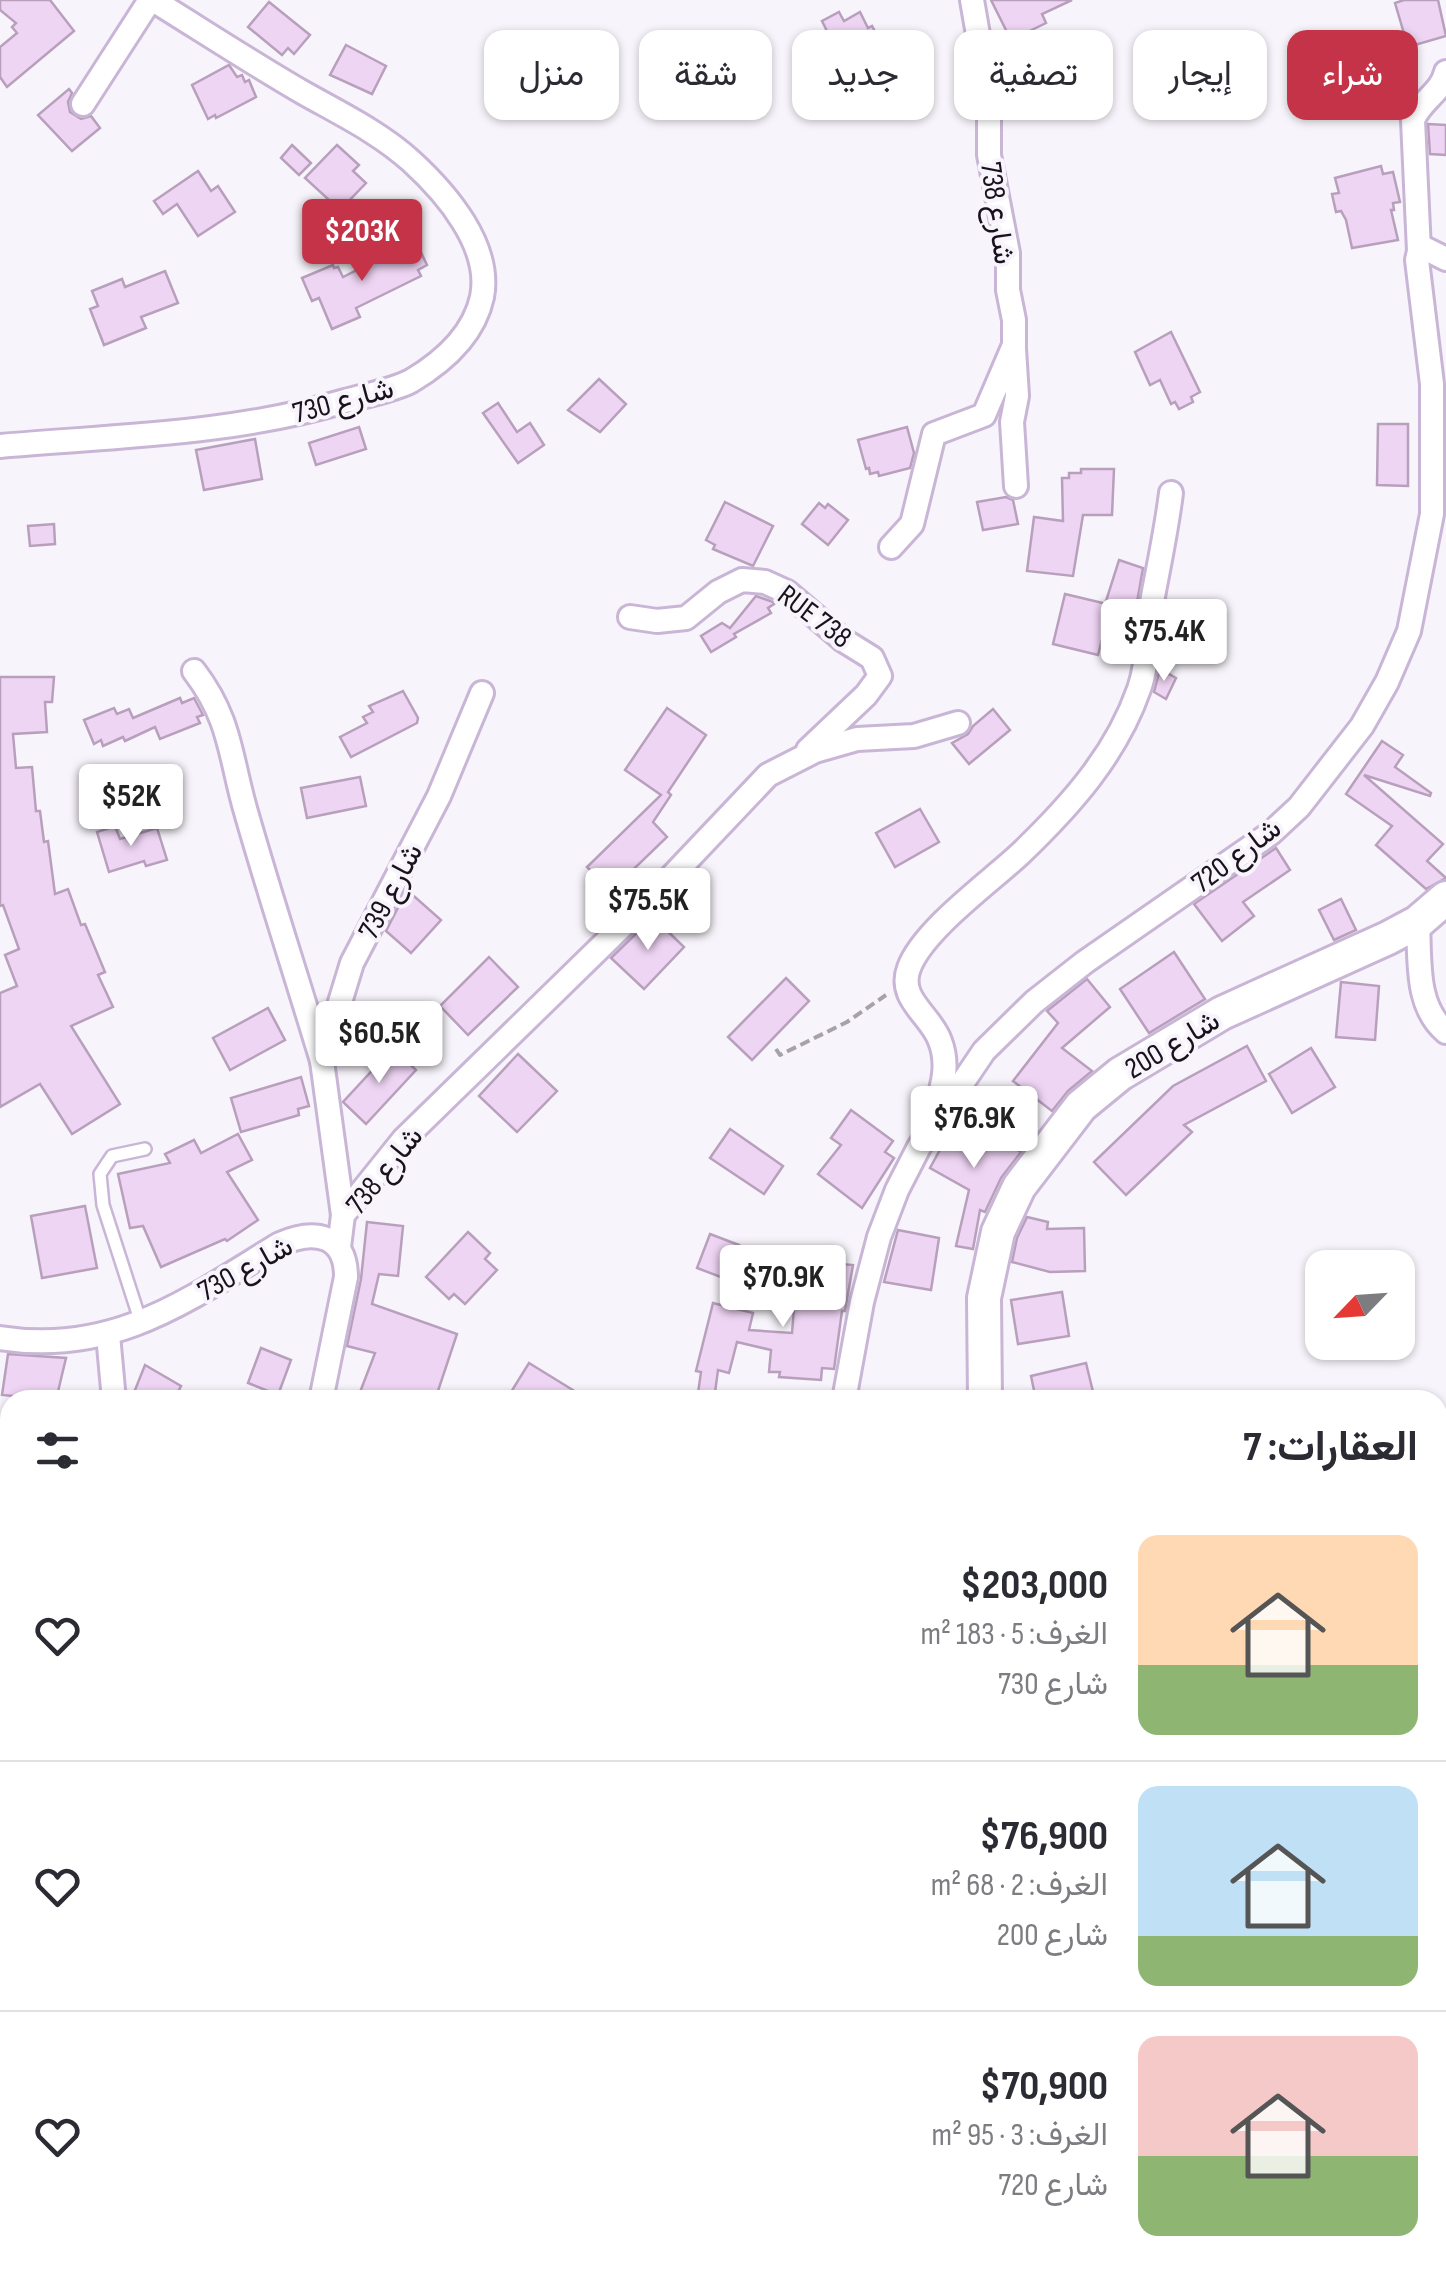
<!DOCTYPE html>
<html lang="ar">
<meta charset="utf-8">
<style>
body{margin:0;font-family:"Sofia Sans Condensed",Vazirmatn,sans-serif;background:#f7f7f7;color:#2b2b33;direction:rtl;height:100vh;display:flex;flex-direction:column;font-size:38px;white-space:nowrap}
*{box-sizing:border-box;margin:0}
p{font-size:32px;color:#7c7c81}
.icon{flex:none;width:55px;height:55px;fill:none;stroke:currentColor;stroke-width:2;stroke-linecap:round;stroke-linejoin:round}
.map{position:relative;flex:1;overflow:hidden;direction:ltr}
.sheet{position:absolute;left:0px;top:1390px;width:1448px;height:892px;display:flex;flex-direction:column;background:#fff;border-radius:30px 30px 0 0;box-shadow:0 2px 8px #0004;direction:rtl}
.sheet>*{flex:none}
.hud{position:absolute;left:30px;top:30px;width:1388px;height:90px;direction:rtl;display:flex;gap:20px}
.needle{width:65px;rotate:245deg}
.tools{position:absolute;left:1305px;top:1250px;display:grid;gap:20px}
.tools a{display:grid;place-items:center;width:110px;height:110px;border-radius:20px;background:#fff;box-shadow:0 2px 8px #0004;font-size:50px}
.price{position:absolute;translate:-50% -85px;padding:0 22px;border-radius:10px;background:#fff;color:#222;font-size:32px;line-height:65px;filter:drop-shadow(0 2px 5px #0008)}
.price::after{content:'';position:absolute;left:50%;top:60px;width:30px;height:22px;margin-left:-15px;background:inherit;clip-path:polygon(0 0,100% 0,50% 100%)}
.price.selected{background:#c43347;color:#fff}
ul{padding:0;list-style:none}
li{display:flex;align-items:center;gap:30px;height:250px;padding:0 30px}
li+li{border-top:2px solid #e1e1e2}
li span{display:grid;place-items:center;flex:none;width:280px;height:200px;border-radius:20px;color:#555}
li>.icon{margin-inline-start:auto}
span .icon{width:120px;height:120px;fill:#fffc;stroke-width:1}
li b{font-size:42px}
h2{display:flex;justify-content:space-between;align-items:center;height:120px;padding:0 30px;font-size:42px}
.chip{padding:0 35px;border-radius:20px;background:#fff;box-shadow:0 2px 8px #0004;font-size:35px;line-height:90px}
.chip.selected{background:#c43347;color:#fff}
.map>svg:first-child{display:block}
</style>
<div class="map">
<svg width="1446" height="2282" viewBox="0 0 1446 2282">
<rect width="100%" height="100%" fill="#f8f4fb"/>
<!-- building -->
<g fill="#efd5f4" stroke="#b8a0bd" stroke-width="2.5">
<polygon points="0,0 50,0 74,31 7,87 0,77 0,47 17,33 12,27 16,23 0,10"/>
<polygon points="991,0 1072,0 1042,14 1046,23 1011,40"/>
<polygon points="1404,0 1438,0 1446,36 1408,47 1395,3"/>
<polygon points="269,2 310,35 294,54 288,48 282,55 248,27"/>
<polygon points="839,12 844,21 860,12 868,28 872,26 885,50 876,56 882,67 852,84 826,41 831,39 822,21"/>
<polygon points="346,45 386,66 372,94 330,75"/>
<polygon points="229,65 237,77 242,75 245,82 249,80 256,97 216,118 215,115 208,119 192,85"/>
<polygon points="69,89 72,93 68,102 70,112 81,119 91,116 100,128 72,151 38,115"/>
<polygon points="1428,124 1446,125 1446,155 1430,154"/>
<polygon points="292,145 311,163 299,175 281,158"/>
<polygon points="337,145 359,165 353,171 366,183 340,210 305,178"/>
<polygon points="1381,166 1383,174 1393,172 1400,202 1393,203 1394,210 1391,210 1398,240 1352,248 1346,220 1341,211 1336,212 1332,194 1339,193 1335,178"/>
<polygon points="198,171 211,191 218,186 235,212 198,236 177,204 163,214 154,201"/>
<polygon points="417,244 427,265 418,270 421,276 356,308 360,317 332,329 319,298 312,301 302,278 333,265 334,268 338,267 343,277 400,248 402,252"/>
<polygon points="165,271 178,303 141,317 146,328 104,345 90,309 98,306 92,291 122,279 125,287"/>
<polygon points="1171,332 1200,392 1191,397 1193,402 1179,409 1175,402 1171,404 1160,380 1150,385 1135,352"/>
<polygon points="599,379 626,404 600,432 568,410"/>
<polygon points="498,403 517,432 530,423 544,445 518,463 483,413"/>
<polygon points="1378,424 1408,424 1408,486 1377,485"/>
<polygon points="359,427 366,449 316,465 309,443"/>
<polygon points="907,427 914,453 910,468 879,476 878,472 870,474 869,468 866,469 858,440"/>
<polygon points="255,439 262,479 204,490 196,450"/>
<polygon points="1081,469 1114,469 1112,515 1083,515 1073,576 1027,571 1034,517 1063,521 1062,478 1069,478 1069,473 1081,473"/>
<polygon points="1006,497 1013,500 1018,524 983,530 977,502"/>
<polygon points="725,502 773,526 753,566 713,549 715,545 706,540"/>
<polygon points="819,503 825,508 828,504 848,520 828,545 802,524"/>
<polygon points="54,524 55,544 30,546 28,526"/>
<polygon points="1119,560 1143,568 1136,608 1106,601"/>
<polygon points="1065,594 1111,605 1098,655 1053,644"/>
<polygon points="756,596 773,602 774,604 768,608 771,613 734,634 736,637 711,652 701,636 722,623 730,628"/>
<polygon points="1160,669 1176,678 1166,699 1154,692"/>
<polygon points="0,677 54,677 52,702 45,702 47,732 13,734 16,768 32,767 36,811 40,811 44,842 48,841 55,894 68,889 81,925 85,924 105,972 98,975 113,1007 71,1026 120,1104 72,1134 40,1084 0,1107 0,993 17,986 5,955 19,949 3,905 0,906"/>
<polygon points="403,691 418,718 417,723 351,757 340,737 367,723 363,717 373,712 369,706"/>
<polygon points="180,698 182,703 194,698 203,715 197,717 200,723 160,739 155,727 125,741 123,737 103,746 101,740 94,744 84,720 114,708 117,714 129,709 133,718"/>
<polygon points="667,708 706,735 668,792 671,795 653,822 667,837 611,891 587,867 661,795 625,770"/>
<polygon points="993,709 1010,730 969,764 952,743 968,734 973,726"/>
<polygon points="1382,741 1403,755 1395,767 1431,793 1430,796 1364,775 1443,844 1427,861 1446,878 1426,889 1376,845 1392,826 1346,794"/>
<polygon points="360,777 366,806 307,818 301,788"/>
<polygon points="920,809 939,842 895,867 876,833"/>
<polygon points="115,826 120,839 157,828 167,860 146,866 144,861 109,872 97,832"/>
<polygon points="1276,848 1290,870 1243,902 1254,916 1222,941 1194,904"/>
<polygon points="407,890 441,920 411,953 386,931"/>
<polygon points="1341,899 1356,930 1334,940 1319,910"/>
<polygon points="653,917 684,947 644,989 611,958"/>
<polygon points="1174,952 1205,999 1149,1033 1120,989"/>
<polygon points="489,957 518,987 468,1035 440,1006"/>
<polygon points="786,978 809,1001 752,1060 728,1037"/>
<polygon points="1087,979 1110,1007 1062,1048 1092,1071 1068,1091 1052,1111 1013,1081 1058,1023 1047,1011"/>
<polygon points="1341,982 1379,986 1375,1040 1336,1037"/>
<polygon points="268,1008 285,1040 230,1070 213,1038"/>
<polygon points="1247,1046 1266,1081 1184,1125 1192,1132 1126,1195 1094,1162 1173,1086"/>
<polygon points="393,1048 416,1070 366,1124 343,1102"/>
<polygon points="1311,1048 1335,1087 1292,1113 1269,1074"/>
<polygon points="518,1054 557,1091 517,1132 479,1096"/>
<polygon points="301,1077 309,1106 298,1109 299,1115 241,1132 231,1098"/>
<polygon points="851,1110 893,1141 885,1152 894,1158 862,1208 818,1174 841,1145 831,1138"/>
<polygon points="958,1117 1021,1152 1001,1178 985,1212 980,1210 973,1249 956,1246 969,1190 930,1168"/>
<polygon points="730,1129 783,1166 764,1194 710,1158"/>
<polygon points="238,1134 252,1160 227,1172 258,1220 227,1241 225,1239 161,1267 143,1226 130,1228 118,1174 170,1163 165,1154 194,1140 201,1153"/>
<polygon points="85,1206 97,1268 42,1278 31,1216"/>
<polygon points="1027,1217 1048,1222 1047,1229 1084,1228 1085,1271 1050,1272 1012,1262 1017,1238"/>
<polygon points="367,1222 403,1226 398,1276 379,1274 372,1304 457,1334 435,1400 357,1400 375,1353 347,1346 361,1279"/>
<polygon points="898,1230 939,1238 931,1290 884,1282"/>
<polygon points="468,1232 490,1253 485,1259 497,1270 465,1304 454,1294 449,1299 426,1277"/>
<polygon points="710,1234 739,1245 726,1279 697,1268"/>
<polygon points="798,1260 853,1265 845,1311 842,1311 834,1369 822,1368 821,1380 779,1377 780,1372 769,1372 771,1350 737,1342 729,1373 718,1370 714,1400 697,1400 701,1372 696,1371 713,1303 753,1313 749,1330 792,1333"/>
<polygon points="1062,1292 1069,1336 1018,1344 1011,1300"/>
<polygon points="261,1348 291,1360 278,1395 248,1383"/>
<polygon points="8,1354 66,1358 56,1400 2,1395"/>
<polygon points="529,1363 589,1400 506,1400"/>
<polygon points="1086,1363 1095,1400 1036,1400 1031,1376"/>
<polygon points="145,1365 181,1386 174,1400 131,1400"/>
</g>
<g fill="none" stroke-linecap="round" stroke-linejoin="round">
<defs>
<polyline id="lane" points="141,1323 103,1205 100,1174 112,1156 145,1149"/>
<g id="street">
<polyline points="83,104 150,0"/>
<path d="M1419,251l-6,-131c8,-20 28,-27 33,-48"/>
<polyline points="1014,349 1017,396 1012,422 1016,486"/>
<path d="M0,446c117,-10 233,-12 345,-45 21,-6 47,-10 66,-20 32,-19 63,-47 71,-84 10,-51 -36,-104 -71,-136 -32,-29 -72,-48 -109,-69 -50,-29 -99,-61 -149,-92"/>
<polyline points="891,547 912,524 934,434 984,415 1014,345 1014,320 1008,290 1008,253 989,155 989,98 972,0"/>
<polyline points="630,617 657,621 686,618 718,592 742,580 765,582 787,592 843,640 872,658 880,676 866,695 808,750"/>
<path d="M194,671c37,48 36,86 52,141 24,84 51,166 76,249"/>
<path d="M1418,922c2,38 -3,84 28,110"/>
<path d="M936,1107c7,-22 13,-43 4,-66 -9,-26 -43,-42 -31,-73 14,-38 81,-86 111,-114 50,-48 96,-99 119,-165 9,-25 7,-50 11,-76 7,-40 16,-79 21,-120"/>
<polyline points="343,1215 322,1061 352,963 439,796 482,693"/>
<polyline points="339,1247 343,1215 404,1139 657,892 768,775 815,751 857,739 914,736 958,723"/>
<polyline points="108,1335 114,1400"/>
<path d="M0,1338c114,18 188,-38 280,-94 34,-15 66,-10 66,33l-25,123"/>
<polyline points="844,1400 862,1302 879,1237 897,1190 919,1147 984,1051 1034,1002 1085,962 1271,833 1299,807 1362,726 1387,682 1409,631 1432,514 1432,384 1417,260 1419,251 1426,249 1446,259"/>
<polyline points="7,1686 10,1684"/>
<polyline points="1438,1779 1446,1780"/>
<polyline points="0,2192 10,2187"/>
<polyline points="222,2272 224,2282"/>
<polyline points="53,2282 65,2272"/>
</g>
<g id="secondary">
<polyline points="985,1400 984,1298 998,1232 1019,1187 1081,1106 1120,1074 1222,1013 1388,938 1418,922 1446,898"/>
<polyline points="1438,2022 1446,2025"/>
<polyline points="1438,2176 1446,2175"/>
<polyline points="589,2282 594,2272"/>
</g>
</defs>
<!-- lane casing -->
<use href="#lane" stroke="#c9b6d6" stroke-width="16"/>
<!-- street casing -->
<use href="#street" stroke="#c9b6d6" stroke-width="28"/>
<!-- secondary casing -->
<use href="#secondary" stroke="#c9b6d6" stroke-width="38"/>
<!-- path -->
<polyline stroke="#a7a2aa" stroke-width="4" stroke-dasharray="10 5" stroke-linecap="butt" points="776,1049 780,1055 847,1022 886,995"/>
<!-- lane -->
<use href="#lane" stroke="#fff" stroke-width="11"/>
<!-- street -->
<use href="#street" stroke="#fff" stroke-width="22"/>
<!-- secondary -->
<use href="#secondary" stroke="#fff" stroke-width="32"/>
</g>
<g text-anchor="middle" stroke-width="8" stroke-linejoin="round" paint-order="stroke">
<!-- street labels -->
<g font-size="30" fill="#19121d" stroke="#f8f4fb">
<text transform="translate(998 213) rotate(82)" y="10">شارع 738</text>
<text transform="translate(343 400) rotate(-15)" y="10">شارع 730</text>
<text transform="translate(815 616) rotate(37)" y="10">RUE 738</text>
<text transform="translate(1236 855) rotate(-37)" y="10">شارع 720</text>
<text transform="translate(390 891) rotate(-62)" y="10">شارع 739</text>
<text transform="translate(1172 1044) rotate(-31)" y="10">شارع 200</text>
<text transform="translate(384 1170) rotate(-51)" y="10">شارع 738</text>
<text transform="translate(245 1268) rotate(-29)" y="10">شارع 730</text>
</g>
</g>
</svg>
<div class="tools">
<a><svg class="needle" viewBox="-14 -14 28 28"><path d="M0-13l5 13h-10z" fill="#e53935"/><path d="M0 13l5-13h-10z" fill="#7c7c81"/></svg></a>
</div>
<b class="price selected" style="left:362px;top:284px">$203K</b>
<b class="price" style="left:1164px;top:684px">$75.4K</b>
<b class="price" style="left:131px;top:849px">$52K</b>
<b class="price" style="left:648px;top:953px">$75.5K</b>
<b class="price" style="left:379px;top:1086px">$60.5K</b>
<b class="price" style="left:974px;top:1171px">$76.9K</b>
<b class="price" style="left:783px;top:1330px">$70.9K</b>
<div class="hud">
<a class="chip selected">شراء</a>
<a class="chip">إيجار</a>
<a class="chip">تصفية</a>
<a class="chip">جديد</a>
<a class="chip">شقة</a>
<a class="chip">منزل</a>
</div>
<section class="sheet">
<h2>العقارات: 7<svg class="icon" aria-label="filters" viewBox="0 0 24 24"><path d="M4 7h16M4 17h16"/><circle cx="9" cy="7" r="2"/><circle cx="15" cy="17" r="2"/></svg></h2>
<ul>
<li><span style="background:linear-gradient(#ffd9b3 65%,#8fb573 0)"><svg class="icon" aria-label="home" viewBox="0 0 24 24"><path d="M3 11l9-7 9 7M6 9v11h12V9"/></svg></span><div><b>$203,000</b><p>الغرف: 5 · 183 m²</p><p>شارع 730</p></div><svg class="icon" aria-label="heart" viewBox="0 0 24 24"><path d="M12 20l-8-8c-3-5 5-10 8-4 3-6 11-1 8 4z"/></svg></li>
<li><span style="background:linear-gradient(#bfe0f5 75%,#8fb573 0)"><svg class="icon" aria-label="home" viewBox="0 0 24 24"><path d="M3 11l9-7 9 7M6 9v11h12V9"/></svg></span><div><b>$76,900</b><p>الغرف: 2 · 68 m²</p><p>شارع 200</p></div><svg class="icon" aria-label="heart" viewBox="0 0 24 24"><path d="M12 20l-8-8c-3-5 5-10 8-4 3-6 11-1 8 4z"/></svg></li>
<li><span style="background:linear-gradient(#f6c9c9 60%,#8fb573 0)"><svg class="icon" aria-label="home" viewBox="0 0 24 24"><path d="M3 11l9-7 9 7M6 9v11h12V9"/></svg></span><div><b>$70,900</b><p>الغرف: 3 · 95 m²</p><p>شارع 720</p></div><svg class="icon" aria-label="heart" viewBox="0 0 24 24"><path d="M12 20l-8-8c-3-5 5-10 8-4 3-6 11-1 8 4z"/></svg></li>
</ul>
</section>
</div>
